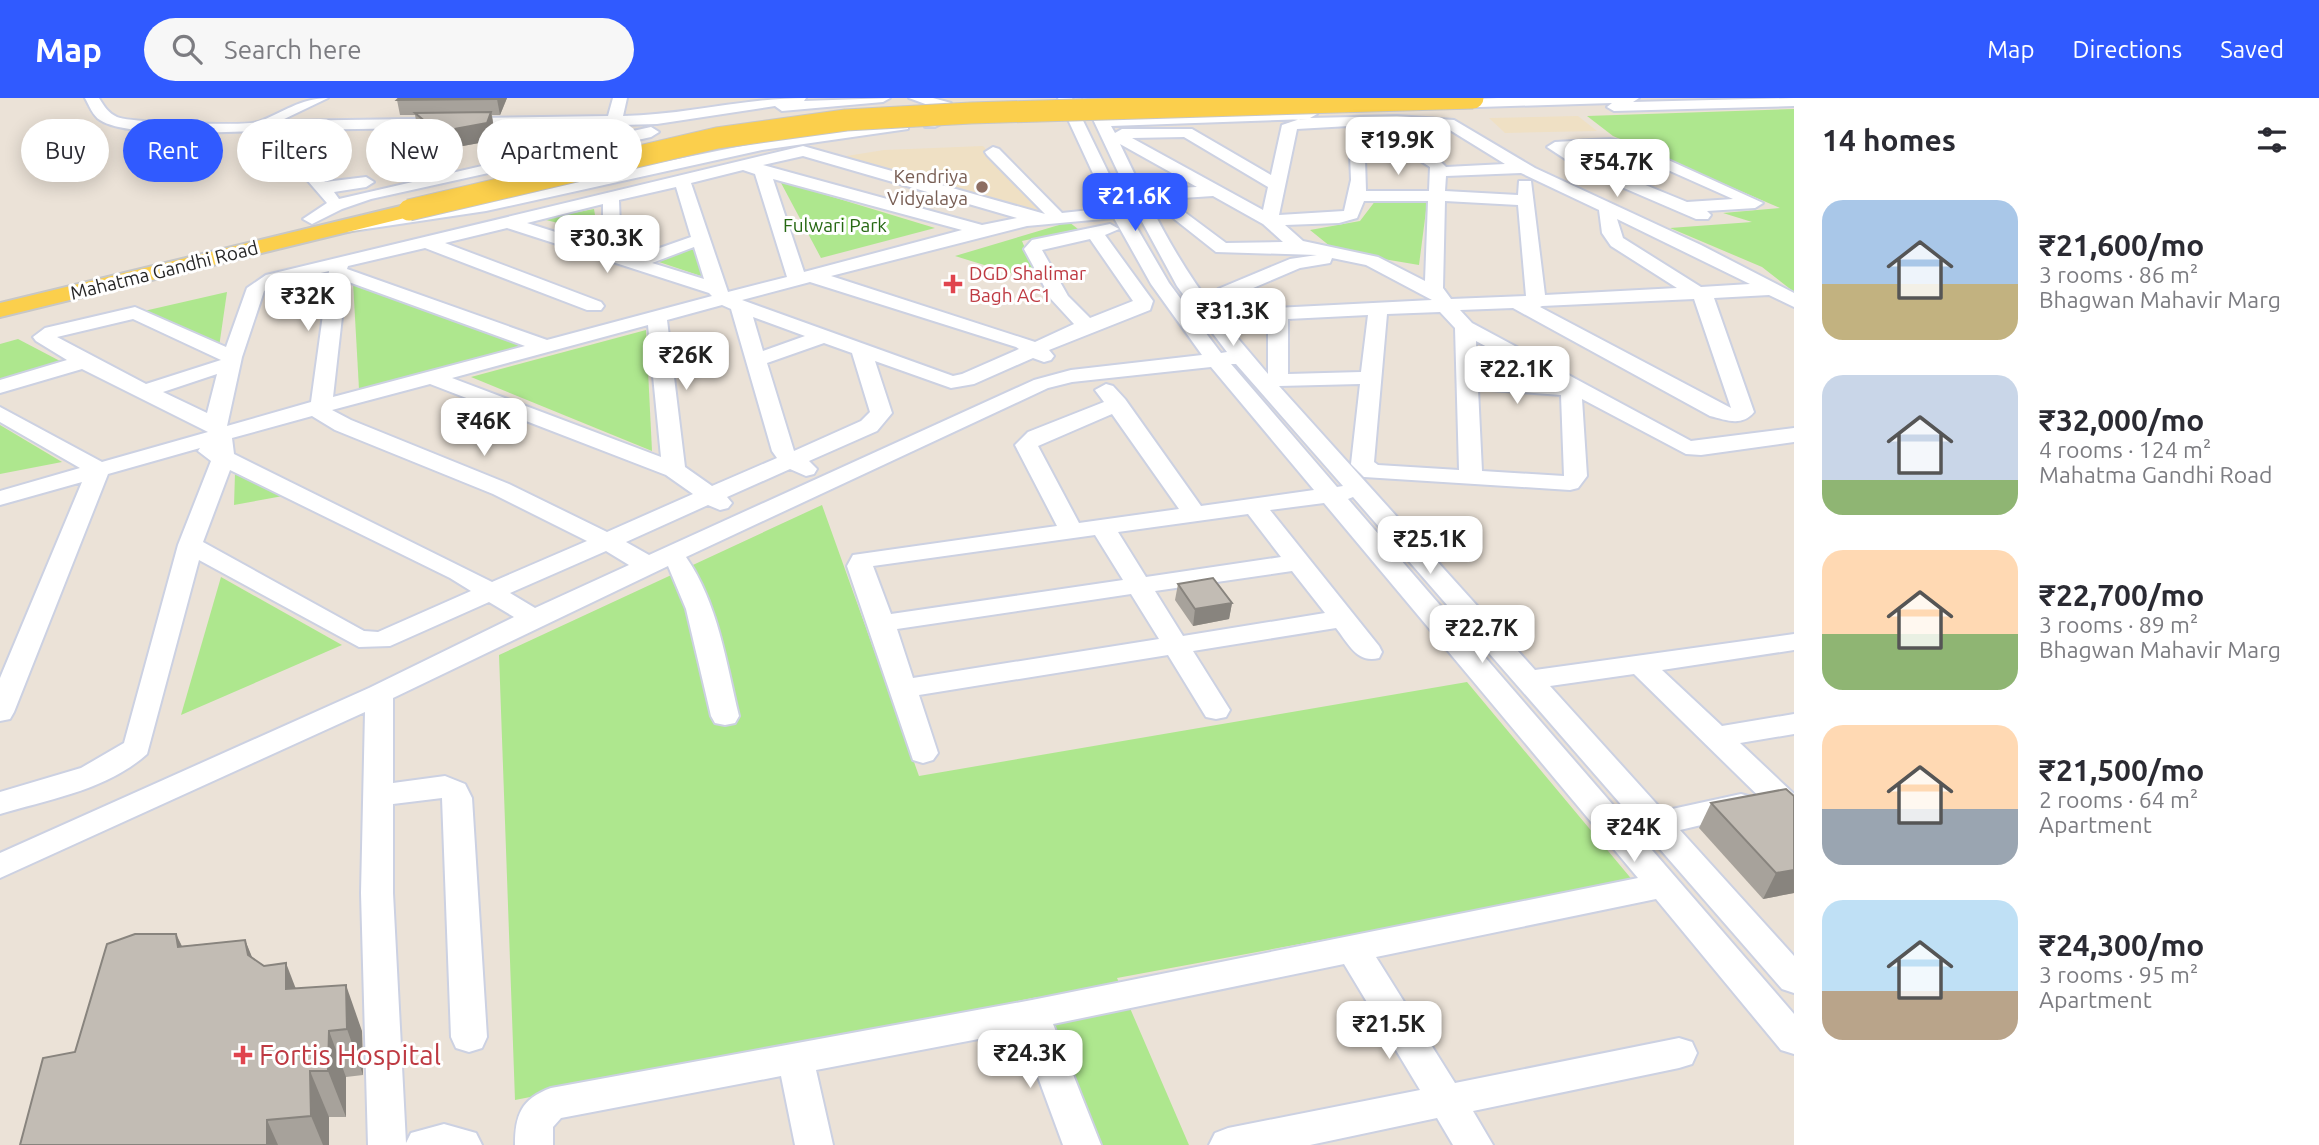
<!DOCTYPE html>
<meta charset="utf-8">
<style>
body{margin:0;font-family:Ubuntu,sans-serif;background:#f7f7f7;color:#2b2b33;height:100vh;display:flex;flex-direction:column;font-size:26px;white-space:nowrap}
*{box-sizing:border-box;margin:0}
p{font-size:23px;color:#7c7c81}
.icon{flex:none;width:38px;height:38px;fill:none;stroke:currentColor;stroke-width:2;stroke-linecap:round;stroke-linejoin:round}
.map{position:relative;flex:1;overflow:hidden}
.side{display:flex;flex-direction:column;background:#fff;width:525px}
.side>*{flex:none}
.hud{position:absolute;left:21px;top:21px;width:665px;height:63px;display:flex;gap:14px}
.price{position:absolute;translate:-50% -60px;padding:0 16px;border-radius:14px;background:#fff;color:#222;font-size:23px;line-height:46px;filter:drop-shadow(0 2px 4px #0008)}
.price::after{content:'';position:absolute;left:50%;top:42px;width:21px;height:16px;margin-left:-10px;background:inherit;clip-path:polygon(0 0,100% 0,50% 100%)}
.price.current{background:#305aff;color:#fff}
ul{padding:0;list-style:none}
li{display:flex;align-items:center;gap:21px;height:175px;padding:0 28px}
li span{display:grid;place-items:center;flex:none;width:196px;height:140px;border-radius:21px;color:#555}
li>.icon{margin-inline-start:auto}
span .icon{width:84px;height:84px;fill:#fffc;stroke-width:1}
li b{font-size:30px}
h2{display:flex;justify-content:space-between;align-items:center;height:84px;padding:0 28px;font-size:30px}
.chip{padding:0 24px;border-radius:32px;background:#fff;box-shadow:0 4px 18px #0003;font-size:24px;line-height:63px}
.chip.current{background:#305aff;color:#fff}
header{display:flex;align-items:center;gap:42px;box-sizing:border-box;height:98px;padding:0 35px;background:#305aff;color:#fff}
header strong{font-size:33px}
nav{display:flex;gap:38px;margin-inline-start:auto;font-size:24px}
.search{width:490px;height:63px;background:#f7f7f7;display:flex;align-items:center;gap:18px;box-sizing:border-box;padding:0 24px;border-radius:38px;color:#7c7c81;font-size:26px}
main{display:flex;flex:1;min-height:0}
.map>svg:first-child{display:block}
</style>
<header>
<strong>Map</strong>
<div class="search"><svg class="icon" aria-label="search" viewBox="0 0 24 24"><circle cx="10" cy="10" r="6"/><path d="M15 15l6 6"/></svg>Search here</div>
<nav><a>Map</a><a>Directions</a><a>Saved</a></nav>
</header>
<main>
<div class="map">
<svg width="1794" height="1047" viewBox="0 0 1794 1047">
<rect width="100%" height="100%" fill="#ebe2d7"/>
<!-- education -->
<g fill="#efe0c4">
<polygon points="1578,18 1597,33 1505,35 1489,20"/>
<polygon points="983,48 1050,118 834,60 884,52"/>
</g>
<!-- green -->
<g fill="#aee78e">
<polygon points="1794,11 1794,194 1762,169 1670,130 1752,124 1723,115 1780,110 1613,38 1587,18"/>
<polygon points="780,83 935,130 821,160"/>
<polygon points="1376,102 1427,105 1419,167 1336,153 1310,132 1360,123"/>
<polygon points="594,111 598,135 542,121"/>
<polygon points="1069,124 1078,131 1022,143 1039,184 955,158"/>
<polygon points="694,149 707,180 650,161"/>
<polygon points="353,184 524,248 359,291"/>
<polygon points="227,194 219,249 144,213"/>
<polygon points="646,232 652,353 471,279"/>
<polygon points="18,241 60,263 0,282 0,246"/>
<polygon points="0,327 62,364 0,376"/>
<polygon points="235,376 283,398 234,407"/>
<polygon points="822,407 919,678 1467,584 1634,784 1117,880 1189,1047 1095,1047 1038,899 515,1002 499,557"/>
<polygon points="221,479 342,547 181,617"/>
</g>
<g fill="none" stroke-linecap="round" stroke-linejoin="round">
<defs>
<g id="minor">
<path d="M85,0h14c5,8 9,15 18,19 14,6 127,9 141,5 24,-9 43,-24 70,-24l-48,23 328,-5 5,-18h14l-4,18c62,-1 122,-18 183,-18l-2,3 86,-3 -7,4 -101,9 -7,-5 -118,18 -36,1 -2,9 32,-7 8,5 -8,5 -280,62 -29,10 -30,15 -9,-5 24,-16 -26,-30 -21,-43c-37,1 -152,9 -180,-10 -7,-4 -11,-15 -15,-22zM606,27l-3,13 -264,61 -5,-7 32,-5 8,-5 -8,-5 -41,5 -9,-11 -20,-41z"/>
<polygon points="909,0 933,0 951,5 956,18 935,29 925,29 925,23 941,16 939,11"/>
<path d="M1058,0h14l53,109 9,-1 -51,-108h14l10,19 203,-7 7,4 -7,4 87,-2 57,4 81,48 166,77 93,48v14l-25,-12 -55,3 40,114c-12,15 -28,8 -44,4l-197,-108 -53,2 12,13 219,118 103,-13v14l-93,13 -15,-1 -104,-55 5,77 -9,12 -8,2 -206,-13 -13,-13 9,-80 -81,2 256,284 259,-36v16l-132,20 60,56 72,-12v20l-54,9 54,51v29l-11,-3 -149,-146 -84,12 113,125 78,-17 11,3 4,8 -4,8 -72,17 114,126v37l-12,-4 -429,-492 -5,2 446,515v40l-13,-4 -125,-151 -280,58 79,126 224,-45 13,4 5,11 -5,11 -13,4 -206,43 20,34h-40l-16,-27 -127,27h-101l6,-12 13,-5 192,-38 -76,-126 -291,60 48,121h-38l-42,-114 -205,39 17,75h-38l-14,-69 -220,42 -8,9v18h-38c0,-30 6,-46 36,-57l481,-88 606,-122 -314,-375 -54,7 109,136 3,6 -3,6c-22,6 -31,-15 -43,-30l-143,23 37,59 -4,7 -10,2 -10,-2 -38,-62 -249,40 19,58 -5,7 -10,3 -10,-3 -66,-194 6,-11 204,-29 -42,-81 13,-13 76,-30 -9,-12 11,-6 7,2 12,13 76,107 113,-16 -103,-123 -139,15 -24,6 -362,169c32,46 40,105 53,159l-4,7 -10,2 -10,-2 -4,-7 -25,-107 -18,-43 -275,132v85l52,-7 20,8 7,14 15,239 -5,11 -13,4 -13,-4 -5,-11 -9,-239 -49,6v89l13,250 5,-10 33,-9 32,9 6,12h-114l-7,-252 4,-181 -365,166v-25l369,-165 145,-71 -25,-15 -99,44 -31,1 -160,-87 -52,194c-40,36 -97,45 -147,60v-22l81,-24 43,-25 54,-198 33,-84 -13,-10 2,-3 -92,26 -94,238 -4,7 -10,2v-43l82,-196 -82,23v-14l80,-23 -80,-46v-15l102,55 106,-30 -126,-63 -82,24v-13l67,-20 -31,-19 -3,-4 12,-9 90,-21 91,40 21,-59 19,-13 537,-129 242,68 -58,-59 -2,-3 8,-5 6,2 63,64 47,-5zM1300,21l-18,6 -11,50 -79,-46h-70l-7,4 -4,-7 197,-7zM1364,27l66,42 -1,24h-63zM1386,27l59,2 60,37 -59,3 -16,-16zM1349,28l2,54 -7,31 -65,4 18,-86zM1184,39l84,50 -5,23 -131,-72zM1120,46l77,43 -39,2 -9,10 67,53 101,3 -27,4 -72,30 -2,4 2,4h14l68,-29 30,-5 2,-5 34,7 66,35 -216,11c-40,-50 -68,-109 -96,-167zM803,58l214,62 -35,7 -219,-60zM743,72l12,4 32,103 -59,15 -37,-109zM1521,75l78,37 3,23 9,13 66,42 -132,7 -14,-114h-12l-1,14 -73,-4 1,-15zM773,81l189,51 -158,42zM676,89l15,50 -57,20 -13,-4 -2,-53zM1213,98l50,28 20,18 -57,1 -59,-44zM1364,103h64l-3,80 -47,-24 -75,-16 -18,-16 54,-2 18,-5zM1445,103l73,4 8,91 -75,3 -8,-11zM603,106v43l-76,-24zM1130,118h9l38,70 19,26 -4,2 -23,-31zM1114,120l37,66 51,71 -131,15 -37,10 -385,175 -23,-13 82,-37 12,5 8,-2 4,-5 -5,-6 63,-28 16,7 8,-2 3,-5 -8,-8 68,-30 15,-18 -17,-52 76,27 23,-4 59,-26 11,4 7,-2 3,-4 -5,-6 101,-40 3,-9 -48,-66 14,-6 -9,-5 -78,16 -8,9 27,50 23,25 -39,18 -204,-66 196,-50zM1617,121l133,65 -49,3 -78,-49zM507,130l202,65 3,3 -165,44 -200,-71 1,-3 77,-18 162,62h14l3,-4 -3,-4 -156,-59zM1090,141l43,62 -43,17 -22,-22 -26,-46zM694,149l10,32 -52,-16zM329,173l-18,131 -84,24 15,-69 22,-66 15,-8zM346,183l179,65 -192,51zM810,184l206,65 3,2 -57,25 -9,2 -211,-76zM1694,201l37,109 -191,-101 2,-1zM722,207l9,4 41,142 5,7 -65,28 -27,-19 -18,-147zM1440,214l15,16 4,142 -81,-5 -4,-3 13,-148zM1368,217l-7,57 -73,2v-55zM753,219l52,19 -42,15zM133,221l88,41 -75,24 -89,-47zM1268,222v54l-44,-52zM1205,225l22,29 -6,1 -22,-29zM648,227l13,132 -209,-79zM1476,243l74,40 -73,-4zM824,245l28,10 18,59 -9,9 -67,30 -27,-88zM1231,266h5l107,122 -6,1zM217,276l-10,39 -44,-21zM430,286l236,91 27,19 -86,38 -98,-48 -158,-64 -19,-10zM1478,291l83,6 3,81 -82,-5zM1112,316l67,95 -100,14 -41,-77zM312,318l23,14 158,64 94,47 -95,41 -258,-128 -2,-16zM230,372l220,108 21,13 -93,41 -14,-1 -161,-89zM1248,416l33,43 -135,20 -28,-45zM1095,437l28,45 -232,34 -18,-48zM606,453l23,14 -94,43 -25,-15zM1292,473l33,42 -142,23 -28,-45zM1131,496l28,45 -246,39 -16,-49z"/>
<polygon points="1498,0 1639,0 1633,4 1794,0 1794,8 1614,13 1607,9 1612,5 1448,10 1441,6 1448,2"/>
<path d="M903,23l5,2v6l-146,21 -276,61 -140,21 -9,-5 9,-5c188,-24 369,-80 557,-101z"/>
<path d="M1610,41l21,4 132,60 -8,5 -48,3 4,4 -3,4h-12l-114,-49 -35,-23 8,-5zM1610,51l13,1 110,49 -46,3 -93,-38 -22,-13z"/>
</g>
<polygon id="major" points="409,106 420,112 417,117 0,219 0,205"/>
</defs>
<!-- minor casing -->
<use href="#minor" stroke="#ccd1e2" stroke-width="4"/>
<!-- major casing -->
<use href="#major" stroke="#c7c7c7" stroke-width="4"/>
<!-- minor -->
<use href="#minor" fill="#fff" fill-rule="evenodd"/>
<!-- major -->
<use href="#major" fill="#fbcf4c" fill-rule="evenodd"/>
<defs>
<polyline id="major-bridge" points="409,112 717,40 846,22 971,15 1473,0"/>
</defs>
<!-- major-bridge casing -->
<use href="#major-bridge" stroke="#c7c7c7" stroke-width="23" stroke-linecap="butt"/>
<!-- major-bridge -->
<use href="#major-bridge" stroke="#fbcf4c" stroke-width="21"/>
</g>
<!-- wall -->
<g fill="#a7a29b">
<polygon points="507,0 500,17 492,17 494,31 490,43 441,52 418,33 415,17 400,17 397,2"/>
<polygon points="1178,486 1232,505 1229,521 1193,528 1175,502"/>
<polygon points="1794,698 1794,795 1763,801 1699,730 1711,705"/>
<polygon points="176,836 182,848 245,842 252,860 296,890 362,933 363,977 346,979 346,1019 329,1019 329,1047 20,1047"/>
</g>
<!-- shaded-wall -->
<g fill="#88847e">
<polygon points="498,0 507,0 500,17 497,1"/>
<polygon points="491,14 494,31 490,43 441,52 438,34"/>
<polygon points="1232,505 1229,521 1193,528 1195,511"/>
<polygon points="1794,772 1794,795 1763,801 1776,775"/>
<polygon points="176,836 197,882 178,849"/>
<polygon points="245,842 264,888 248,857"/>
<polygon points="286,865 304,912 286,891"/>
<polygon points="346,887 362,933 363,977 347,931"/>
<polygon points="329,933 346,979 346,1019 328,973"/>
<polygon points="310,973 329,1019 329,1047 323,1047 311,1018"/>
<polygon points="267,1022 278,1047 267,1047"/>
</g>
<!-- building -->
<g fill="#c2bcb4" stroke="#88847e" stroke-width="2">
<polygon points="399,0 498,0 497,1 397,2"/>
<polygon points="491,14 487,25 438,34 415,15"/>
<polygon points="1213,480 1232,505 1195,511 1178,486"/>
<polygon points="1786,691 1794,698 1794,772 1776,775 1711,705"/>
<polygon points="135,836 176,836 178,849 245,842 248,857 264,868 286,865 286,891 346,887 347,931 329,933 328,973 310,973 311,1018 267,1022 267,1047 20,1047 43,960 75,954 107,846"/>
</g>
<!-- markers -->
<circle fill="#8d6e63" stroke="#fff" stroke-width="2.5" cx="982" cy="89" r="7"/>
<g fill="#e0444e" stroke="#fff" stroke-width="2.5">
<path d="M949.5 175.5h7v7h7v7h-7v7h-7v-7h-7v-7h7z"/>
<path d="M239.5 946.5h7v7h7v7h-7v7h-7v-7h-7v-7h7z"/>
</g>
<g text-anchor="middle" stroke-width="6" stroke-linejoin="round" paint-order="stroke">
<!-- far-education labels -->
<g font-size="19" fill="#785e54" stroke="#fff" text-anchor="end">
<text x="968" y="85">Kendriya<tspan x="968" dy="22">Vidyalaya</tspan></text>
</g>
<!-- far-park labels -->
<g font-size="19" fill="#266813" stroke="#fff">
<text x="835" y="134">Fulwari Park</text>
</g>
<!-- far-street labels -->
<g font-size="19" fill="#272727" stroke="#fff">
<text transform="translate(164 172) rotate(-14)" y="7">Mahatma Gandhi Road</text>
</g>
<!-- far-health labels -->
<g font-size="19" fill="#be3a42" stroke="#fff" text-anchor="start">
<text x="969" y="182">DGD Shalimar<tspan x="969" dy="22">Bagh AC1</tspan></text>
</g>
<!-- near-health labels -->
<g font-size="28" fill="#be3a42" stroke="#fff" text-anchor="start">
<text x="259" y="967">Fortis Hospital</text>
</g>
</g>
</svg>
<b class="price" style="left:1398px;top:79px">₹19.9K</b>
<b class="price" style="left:1617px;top:101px">₹54.7K</b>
<b class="price current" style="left:1135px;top:135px">₹21.6K</b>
<b class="price" style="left:607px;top:177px">₹30.3K</b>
<b class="price" style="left:308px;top:235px">₹32K</b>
<b class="price" style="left:1233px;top:250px">₹31.3K</b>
<b class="price" style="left:686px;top:294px">₹26K</b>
<b class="price" style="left:1517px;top:308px">₹22.1K</b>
<b class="price" style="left:484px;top:360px">₹46K</b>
<b class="price" style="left:1430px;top:478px">₹25.1K</b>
<b class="price" style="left:1482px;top:567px">₹22.7K</b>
<b class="price" style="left:1634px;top:766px">₹24K</b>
<b class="price" style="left:1389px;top:963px">₹21.5K</b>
<b class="price" style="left:1030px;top:992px">₹24.3K</b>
<div class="hud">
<a class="chip">Buy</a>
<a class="chip current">Rent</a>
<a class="chip">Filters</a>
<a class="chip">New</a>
<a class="chip">Apartment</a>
</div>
</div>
<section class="side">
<h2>14 homes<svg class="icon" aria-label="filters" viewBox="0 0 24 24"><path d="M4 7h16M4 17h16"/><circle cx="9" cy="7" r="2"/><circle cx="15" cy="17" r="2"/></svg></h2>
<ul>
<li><span style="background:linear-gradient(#a9c7e8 60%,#c2b280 0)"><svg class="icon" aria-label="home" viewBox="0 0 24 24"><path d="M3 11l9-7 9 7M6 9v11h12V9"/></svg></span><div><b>₹21,600/mo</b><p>3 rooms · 86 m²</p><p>Bhagwan Mahavir Marg</p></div></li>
<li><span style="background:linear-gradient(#c9d6e8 75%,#8fb573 0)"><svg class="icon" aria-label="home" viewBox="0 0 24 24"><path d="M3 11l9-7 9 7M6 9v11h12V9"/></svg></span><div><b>₹32,000/mo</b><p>4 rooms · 124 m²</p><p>Mahatma Gandhi Road</p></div></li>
<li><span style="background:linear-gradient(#ffd9b3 60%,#8fb573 0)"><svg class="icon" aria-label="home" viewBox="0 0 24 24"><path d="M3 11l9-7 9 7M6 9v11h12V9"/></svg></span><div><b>₹22,700/mo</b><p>3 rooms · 89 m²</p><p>Bhagwan Mahavir Marg</p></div></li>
<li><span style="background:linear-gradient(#ffd9b3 60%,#9aa5b1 0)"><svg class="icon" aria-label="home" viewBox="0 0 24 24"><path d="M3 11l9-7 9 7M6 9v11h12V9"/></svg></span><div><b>₹21,500/mo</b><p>2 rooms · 64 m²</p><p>Apartment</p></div></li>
<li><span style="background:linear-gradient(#bfe0f5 65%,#b9a48a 0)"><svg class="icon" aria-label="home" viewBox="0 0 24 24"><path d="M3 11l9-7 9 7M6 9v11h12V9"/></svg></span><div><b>₹24,300/mo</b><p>3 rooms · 95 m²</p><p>Apartment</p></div></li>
</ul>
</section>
</main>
